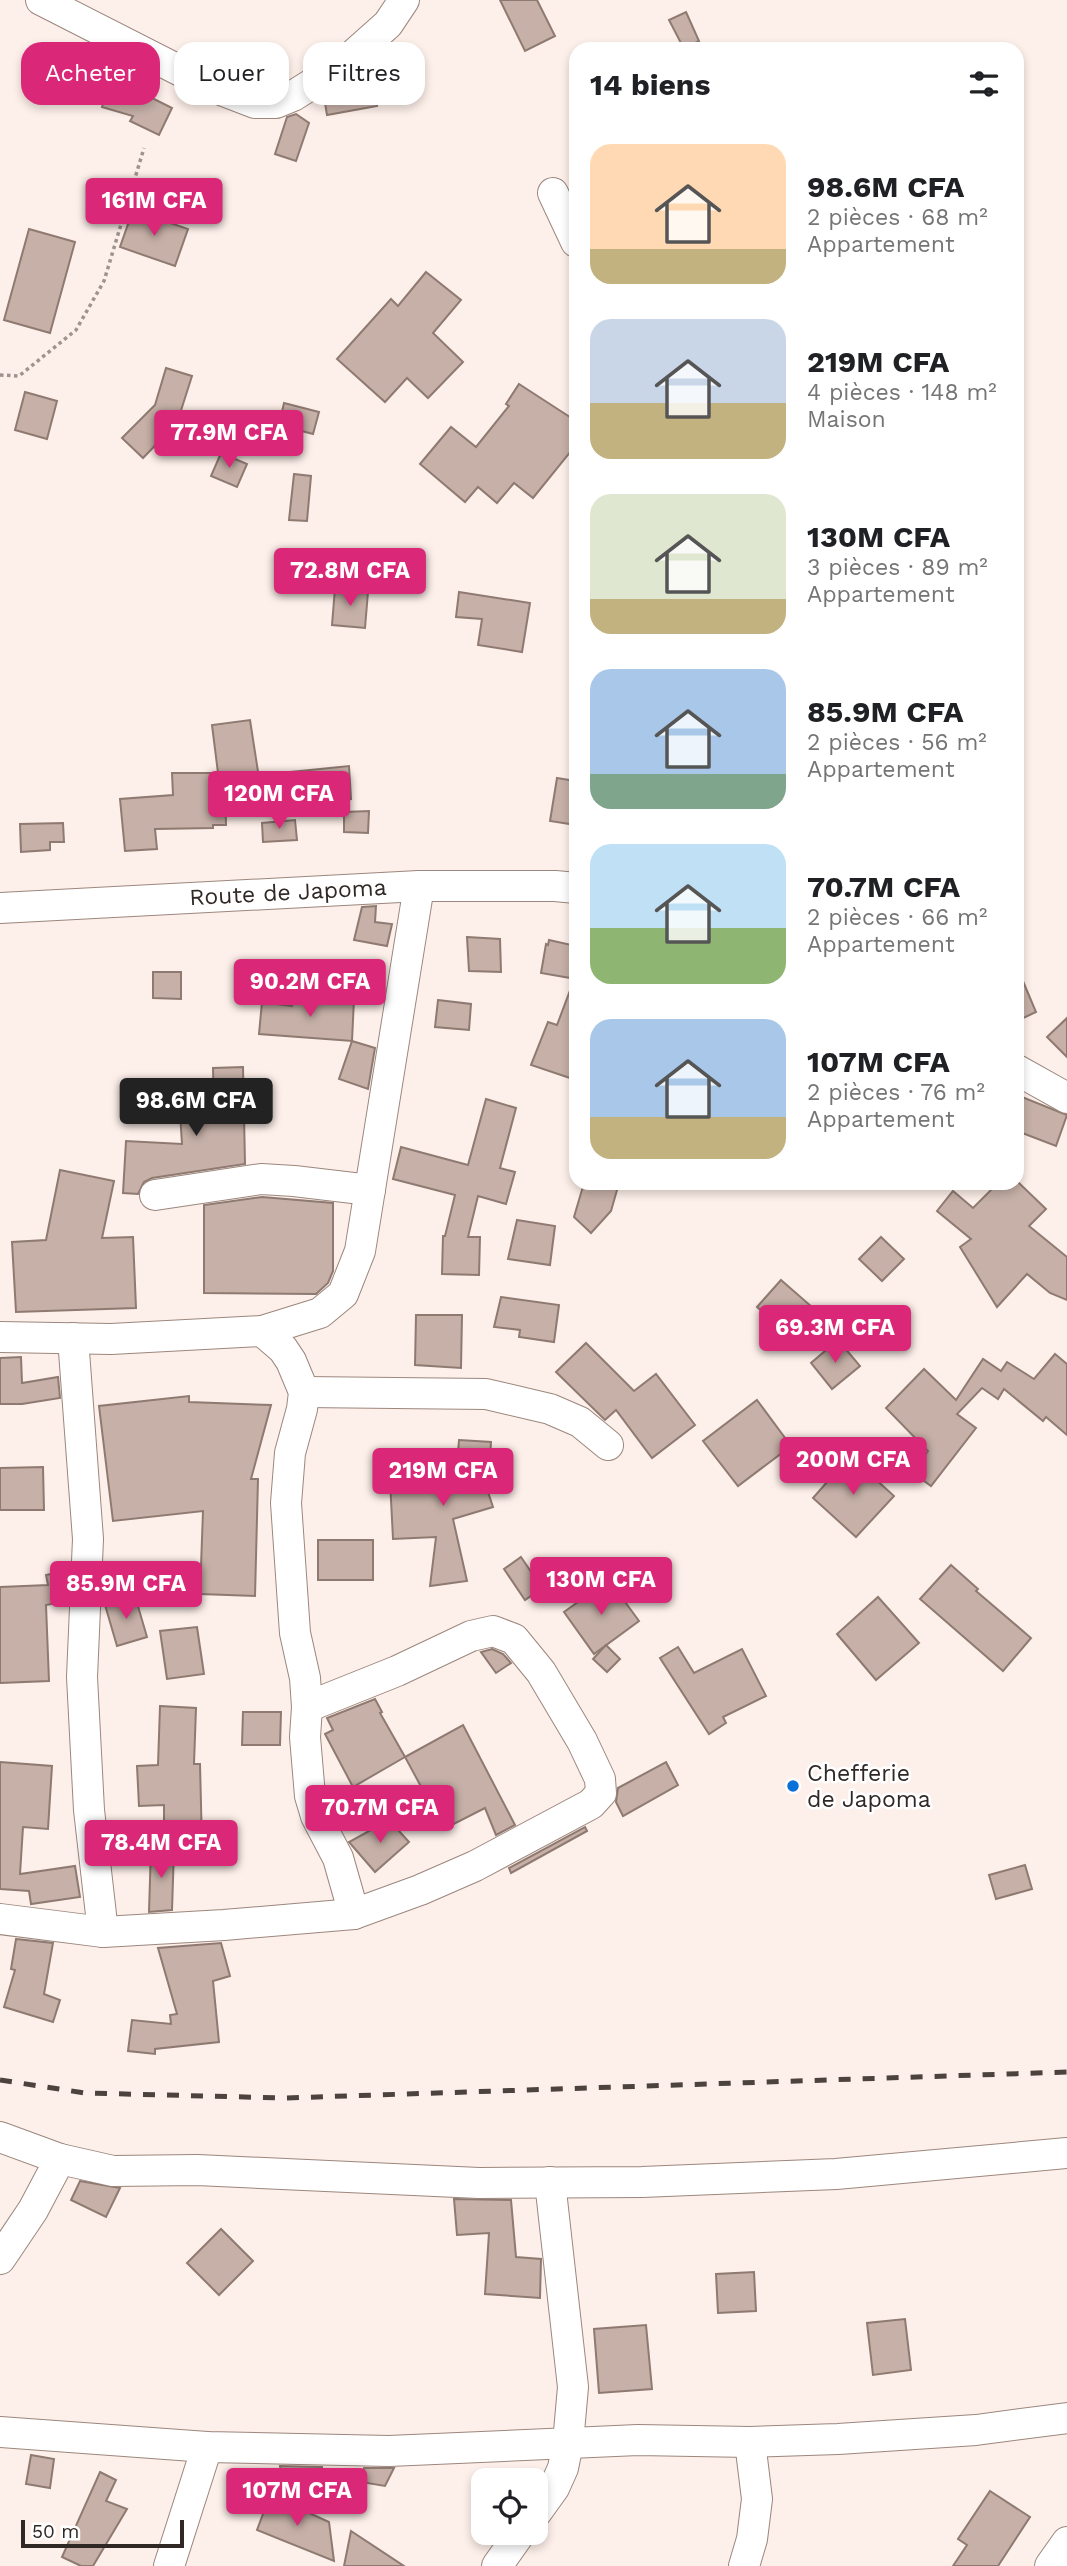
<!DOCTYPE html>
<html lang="fr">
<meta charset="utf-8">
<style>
body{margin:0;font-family:"Work Sans",sans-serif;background:#f2f2f2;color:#202124;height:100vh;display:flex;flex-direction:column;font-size:26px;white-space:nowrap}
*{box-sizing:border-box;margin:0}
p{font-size:23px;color:#757577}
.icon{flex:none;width:38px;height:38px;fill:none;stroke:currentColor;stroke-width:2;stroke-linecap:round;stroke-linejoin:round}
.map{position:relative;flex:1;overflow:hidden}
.side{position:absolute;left:569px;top:42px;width:455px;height:1148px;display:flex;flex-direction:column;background:#fff;border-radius:21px;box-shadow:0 4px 10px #0003}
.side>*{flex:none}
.banner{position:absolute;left:21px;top:42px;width:443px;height:63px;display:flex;gap:14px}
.buttons{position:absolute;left:471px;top:2468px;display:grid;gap:14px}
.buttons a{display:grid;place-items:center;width:77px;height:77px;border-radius:14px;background:#fff;box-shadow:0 4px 10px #0003;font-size:35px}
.scale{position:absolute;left:21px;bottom:18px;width:163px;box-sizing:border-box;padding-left:7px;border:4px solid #302824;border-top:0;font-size:19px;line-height:24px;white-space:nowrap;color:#302824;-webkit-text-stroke:5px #fff;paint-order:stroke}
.price{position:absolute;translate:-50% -60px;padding:0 16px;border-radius:7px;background:#db2777;color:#fff;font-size:23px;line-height:46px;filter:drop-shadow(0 2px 4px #0008)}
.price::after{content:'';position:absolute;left:50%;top:42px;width:21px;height:16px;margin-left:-10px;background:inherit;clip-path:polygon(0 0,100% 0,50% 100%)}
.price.on{background:#222;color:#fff}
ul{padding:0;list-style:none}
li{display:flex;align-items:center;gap:21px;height:175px;padding:0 21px}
li span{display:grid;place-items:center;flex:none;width:196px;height:140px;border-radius:21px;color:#555}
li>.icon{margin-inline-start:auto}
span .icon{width:84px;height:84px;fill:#fffc;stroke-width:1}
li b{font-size:30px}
h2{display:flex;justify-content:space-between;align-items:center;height:84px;padding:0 21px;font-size:30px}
.pill{padding:0 24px;border-radius:21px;background:#fff;box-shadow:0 4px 10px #0003;font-size:24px;line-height:63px}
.pill.on{background:#db2777;color:#fff}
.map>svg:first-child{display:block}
</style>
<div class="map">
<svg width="1067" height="2566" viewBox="0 0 1067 2566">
<rect width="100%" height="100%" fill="#fdefe9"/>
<!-- building -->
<g fill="#c6b0a7" stroke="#8e7a71" stroke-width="2">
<polygon points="500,0 537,0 555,36 525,51"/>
<polygon points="686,12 699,41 684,49 669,20"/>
<polygon points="115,62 143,72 138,91 172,108 159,135 130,121 133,116 102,107 104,101 52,86 58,65 110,79"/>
<polygon points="371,73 377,106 327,115 324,97 356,76"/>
<polygon points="296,114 309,123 296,161 275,154 287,117"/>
<polygon points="133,210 188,229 175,266 120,247"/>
<polygon points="29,229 75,242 50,333 4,320"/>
<polygon points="426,272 461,300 433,333 463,362 428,398 407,378 385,402 337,359 391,299 398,306"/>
<polygon points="166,368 192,376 177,423 143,458 122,438 155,405"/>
<polygon points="519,384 576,421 576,445 533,498 514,483 497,503 478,487 465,502 420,464 451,427 476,447 509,406 506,404"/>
<polygon points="25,392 57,401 47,439 15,430"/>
<polygon points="284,403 319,412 313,434 279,425"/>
<polygon points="221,453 247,464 237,487 211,476"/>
<polygon points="294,474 311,476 307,521 289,520"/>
<polygon points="335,588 368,592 365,628 332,625"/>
<polygon points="459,592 530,603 522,652 478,645 482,619 456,617"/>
<polygon points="250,720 259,778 225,783 226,825 213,825 213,828 155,829 157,849 125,851 120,799 173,795 172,773 218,773 212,725"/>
<polygon points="349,766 351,799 284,806 281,773"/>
<polygon points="557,778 576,781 576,825 550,821"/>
<polygon points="369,811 368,833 344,832 344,812"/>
<polygon points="295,820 297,840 263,842 262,823"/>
<polygon points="63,823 64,842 50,842 50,850 21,852 20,824"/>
<polygon points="376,906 375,922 392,924 387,946 354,940 362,907"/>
<polygon points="467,937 500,939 501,972 469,971"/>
<polygon points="549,940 576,946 576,979 541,973 546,944 548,945"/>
<polygon points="1017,967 1036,1012 1017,1021"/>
<polygon points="153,972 181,972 181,999 153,998"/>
<polygon points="574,980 576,981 576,1080 531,1065 548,1022 557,1025"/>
<polygon points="293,996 354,999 352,1041 259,1034 262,1002 292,1006"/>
<polygon points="438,1000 471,1004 469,1030 435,1027"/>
<polygon points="1067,1018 1067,1057 1047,1037"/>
<polygon points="352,1041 375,1048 368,1089 339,1079"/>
<polygon points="243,1067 245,1164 152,1178 144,1182 138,1194 123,1193 126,1141 182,1144 180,1113 214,1111 213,1068"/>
<polygon points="1017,1095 1067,1115 1056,1146 1017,1131"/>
<polygon points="486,1099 516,1108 500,1168 515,1172 506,1204 478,1196 468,1237 480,1237 479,1275 442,1274 443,1236 445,1236 455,1195 393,1179 401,1147 468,1165"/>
<polygon points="60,1170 114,1181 102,1238 133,1237 136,1308 16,1312 12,1242 46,1240"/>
<polygon points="584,1183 619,1183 611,1211 591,1233 574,1217"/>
<polygon points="998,1183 1019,1183 1046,1209 1029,1226 1067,1257 1067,1300 1050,1293 1027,1274 997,1307 960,1247 971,1239 937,1211 953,1191 973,1208"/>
<polygon points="262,1197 333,1203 333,1271 328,1283 316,1294 204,1293 204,1205"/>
<polygon points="517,1220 555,1226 550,1265 508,1259"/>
<polygon points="881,1237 904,1259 882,1281 859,1259"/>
<polygon points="781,1280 812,1307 788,1334 757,1307"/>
<polygon points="501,1297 559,1305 554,1342 519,1337 520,1330 494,1327"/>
<polygon points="416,1315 462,1315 461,1368 415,1365"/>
<polygon points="838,1340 860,1366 832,1389 811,1363"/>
<polygon points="586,1343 634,1391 656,1374 695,1425 652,1458 616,1410 605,1420 556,1372"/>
<polygon points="1055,1354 1067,1364 1067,1435 1046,1417 1043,1421 1004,1389 998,1399 982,1388 957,1414 976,1428 931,1486 912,1472 928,1451 886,1408 924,1369 956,1400 983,1359 1001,1371 1007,1362 1034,1379"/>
<polygon points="21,1357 22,1383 58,1377 60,1398 22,1404 0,1404 0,1358"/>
<polygon points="189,1396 189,1402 271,1405 251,1479 258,1479 255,1596 200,1594 203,1511 113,1521 99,1406"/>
<polygon points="757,1400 791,1446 738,1486 703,1441"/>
<polygon points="459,1440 491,1442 488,1492 493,1507 453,1519 467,1581 430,1586 436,1537 393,1539 390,1480 456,1477"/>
<polygon points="850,1456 894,1496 856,1537 813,1498"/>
<polygon points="43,1467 44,1510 0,1510 0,1468"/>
<rect x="318" y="1540" width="55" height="40"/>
<polygon points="521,1557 542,1588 525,1600 504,1569"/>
<polygon points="951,1565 978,1589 976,1591 1031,1638 1003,1671 920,1599"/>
<polygon points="65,1571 68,1601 46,1605 49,1681 0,1683 0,1587 48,1585 46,1575"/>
<polygon points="609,1580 639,1621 594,1654 564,1612"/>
<polygon points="135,1596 147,1637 117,1646 105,1605"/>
<polygon points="878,1597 919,1643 876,1680 837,1634"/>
<polygon points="197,1627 204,1674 167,1679 160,1631"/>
<polygon points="606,1645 620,1659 607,1672 593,1659"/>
<polygon points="678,1647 694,1673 742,1649 766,1696 723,1717 726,1723 709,1734 660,1658"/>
<polygon points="492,1649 503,1654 511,1663 496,1673 481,1652"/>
<polygon points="375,1699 382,1712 380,1713 405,1757 353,1787 325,1734 333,1730 327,1718"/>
<polygon points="160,1706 196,1708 194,1764 200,1764 202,1845 194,1849 164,1849 164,1805 139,1806 137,1766 158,1765"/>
<polygon points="243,1712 281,1712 280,1745 242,1745"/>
<polygon points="463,1725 515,1825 496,1835 485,1808 444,1829 405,1757"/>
<polygon points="0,1762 52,1766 48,1829 23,1827 20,1874 75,1866 80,1897 31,1904 29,1891 0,1889"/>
<polygon points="666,1762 678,1785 623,1816 616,1802 618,1788"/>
<polygon points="389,1820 409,1842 375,1872 349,1842"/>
<polygon points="585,1827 587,1831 511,1873 509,1868"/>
<polygon points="151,1848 174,1849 172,1910 149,1912"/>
<polygon points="1025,1865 1032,1889 996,1899 989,1875"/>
<polygon points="16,1939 53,1943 44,1994 60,2000 53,2022 4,2007 15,1970 11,1969"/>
<polygon points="221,1943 230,1976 213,1981 219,2042 155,2049 155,2054 128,2051 132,2020 171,2024 170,2015 177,2014 158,1948"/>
<polygon points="80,2181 120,2188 106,2217 71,2200"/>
<polygon points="454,2199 511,2200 516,2257 541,2259 540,2298 485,2294 489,2233 457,2235"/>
<polygon points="221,2229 253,2261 219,2295 187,2263"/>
<polygon points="754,2272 756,2311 718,2313 716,2274"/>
<polygon points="905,2319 911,2370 873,2375 867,2323"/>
<polygon points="646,2325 652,2389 599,2393 594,2329"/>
<polygon points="31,2455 54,2459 50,2488 26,2484"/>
<polygon points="280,2466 322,2467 326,2495 285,2500"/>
<polygon points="364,2468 394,2468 385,2486 361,2482"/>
<polygon points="100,2472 116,2480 106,2501 127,2509 93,2566 81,2566 62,2557"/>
<polygon points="990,2491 1030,2517 998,2566 953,2566 967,2545 958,2539"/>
<polygon points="269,2498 285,2504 285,2502 329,2522 334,2561 257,2530"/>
<polygon points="351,2531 404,2566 344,2566"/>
</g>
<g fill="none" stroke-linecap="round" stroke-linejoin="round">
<defs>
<g id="minor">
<polyline points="41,0 208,85 255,103 276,103 293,96 342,65 388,24 404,0"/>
<polyline points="553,193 576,242"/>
<polyline points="0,908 419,886 555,886 576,888"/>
<polyline points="1017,1070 1067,1098"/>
<polyline points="155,1195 261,1179 294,1181 370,1190"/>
<polyline points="262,1331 283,1349 291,1361 304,1392 302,1409 290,1453 286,1503 295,1633 305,1678 307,1707 305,1737 310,1796 316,1816 338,1858 354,1914"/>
<polyline points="0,1337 111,1339 262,1331 320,1313 343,1294 360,1251 419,886"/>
<polyline points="73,1338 88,1539 82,1677 89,1810 103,1932"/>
<polyline points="304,1392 486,1394 550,1409 580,1422 608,1445"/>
<polyline points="0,1919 103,1932 224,1925 354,1914 420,1890 475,1866 591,1804 601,1793 600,1779 582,1741 541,1672 514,1639 493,1631 471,1636 397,1671 307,1707"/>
<polyline points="0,2137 60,2159 113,2171 197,2170 479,2183 642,2182 836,2174 1067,2153"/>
<polyline points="0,2259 33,2210 60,2159"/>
<polyline points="0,2432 207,2447 389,2451 638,2440 750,2442 838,2439 976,2430 1067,2418"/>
<polyline points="536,2513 554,2488 563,2468 568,2443 573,2387 550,2182"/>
<polyline points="169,2566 207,2447"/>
<polyline points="497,2566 521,2532"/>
<polyline points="744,2566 752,2539 757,2499 750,2442"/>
<polyline points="1050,2566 1067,2542"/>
</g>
</defs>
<!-- minor casing -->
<use href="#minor" stroke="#9b877d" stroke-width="32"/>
<!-- path -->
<polyline stroke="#9e938e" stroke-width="3.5" stroke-dasharray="3.5 3.5" stroke-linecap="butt" points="0,375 19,376 76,330 104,281 144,148"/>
<!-- minor -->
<use href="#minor" stroke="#fff" stroke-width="30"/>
<!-- rail -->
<polyline stroke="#4c433e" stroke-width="5" stroke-dasharray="12 12" stroke-linecap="butt" points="0,2080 85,2093 286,2098 1067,2072"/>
</g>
<!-- markers -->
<circle fill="#0c70d9" stroke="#fff" stroke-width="2.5" cx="793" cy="1786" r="7"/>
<g text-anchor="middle" stroke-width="5" stroke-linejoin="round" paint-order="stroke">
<!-- street labels -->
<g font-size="23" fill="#302824" stroke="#fff">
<text transform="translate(288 892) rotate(-3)" y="8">Route de Japoma</text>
</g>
<!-- poi labels -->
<g font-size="23" fill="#302824" stroke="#fff" text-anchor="start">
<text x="807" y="1781">Chefferie<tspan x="807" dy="26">de Japoma</tspan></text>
</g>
</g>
</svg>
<div class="buttons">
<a><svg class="icon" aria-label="locate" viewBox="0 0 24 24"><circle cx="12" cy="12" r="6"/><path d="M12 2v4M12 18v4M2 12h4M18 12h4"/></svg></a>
</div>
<div class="scale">50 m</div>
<b class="price" style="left:154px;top:238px">161M CFA</b>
<b class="price" style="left:229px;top:470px">77.9M CFA</b>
<b class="price" style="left:350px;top:608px">72.8M CFA</b>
<b class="price" style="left:279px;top:831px">120M CFA</b>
<b class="price" style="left:310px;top:1019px">90.2M CFA</b>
<b class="price on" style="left:196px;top:1138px">98.6M CFA</b>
<b class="price" style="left:835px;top:1365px">69.3M CFA</b>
<b class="price" style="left:853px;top:1497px">200M CFA</b>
<b class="price" style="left:443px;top:1508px">219M CFA</b>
<b class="price" style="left:601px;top:1617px">130M CFA</b>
<b class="price" style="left:126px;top:1621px">85.9M CFA</b>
<b class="price" style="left:380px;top:1845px">70.7M CFA</b>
<b class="price" style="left:161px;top:1880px">78.4M CFA</b>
<b class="price" style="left:297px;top:2528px">107M CFA</b>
<div class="banner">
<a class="pill on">Acheter</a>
<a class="pill">Louer</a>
<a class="pill">Filtres</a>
</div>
<section class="side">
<h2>14 biens<svg class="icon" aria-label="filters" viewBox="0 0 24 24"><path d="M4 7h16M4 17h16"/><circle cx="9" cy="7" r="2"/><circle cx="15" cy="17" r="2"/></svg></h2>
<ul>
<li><span style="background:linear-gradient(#ffd9b3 75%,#c2b280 0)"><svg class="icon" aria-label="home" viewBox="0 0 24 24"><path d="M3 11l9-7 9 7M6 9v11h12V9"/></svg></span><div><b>98.6M CFA</b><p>2 pièces · 68 m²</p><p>Appartement</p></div></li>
<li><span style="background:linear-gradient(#c9d6e8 60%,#c2b280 0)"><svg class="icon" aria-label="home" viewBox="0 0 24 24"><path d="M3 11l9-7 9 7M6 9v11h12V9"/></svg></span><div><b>219M CFA</b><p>4 pièces · 148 m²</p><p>Maison</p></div></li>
<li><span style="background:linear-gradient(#dfe7d0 75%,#c2b280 0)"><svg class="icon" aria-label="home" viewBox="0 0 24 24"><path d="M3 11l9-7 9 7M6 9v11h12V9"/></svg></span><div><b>130M CFA</b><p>3 pièces · 89 m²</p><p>Appartement</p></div></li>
<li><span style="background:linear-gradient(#a9c7e8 75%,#7fa58c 0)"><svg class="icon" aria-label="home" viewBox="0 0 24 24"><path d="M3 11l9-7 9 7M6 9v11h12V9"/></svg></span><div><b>85.9M CFA</b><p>2 pièces · 56 m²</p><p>Appartement</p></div></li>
<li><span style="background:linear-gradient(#bfe0f5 60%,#8fb573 0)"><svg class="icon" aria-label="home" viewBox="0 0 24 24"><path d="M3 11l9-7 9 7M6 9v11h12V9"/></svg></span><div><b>70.7M CFA</b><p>2 pièces · 66 m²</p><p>Appartement</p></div></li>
<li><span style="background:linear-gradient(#a9c7e8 70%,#c2b280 0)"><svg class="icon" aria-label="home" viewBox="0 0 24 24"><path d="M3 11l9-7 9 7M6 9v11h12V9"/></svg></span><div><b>107M CFA</b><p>2 pièces · 76 m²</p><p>Appartement</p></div></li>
</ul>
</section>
</div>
